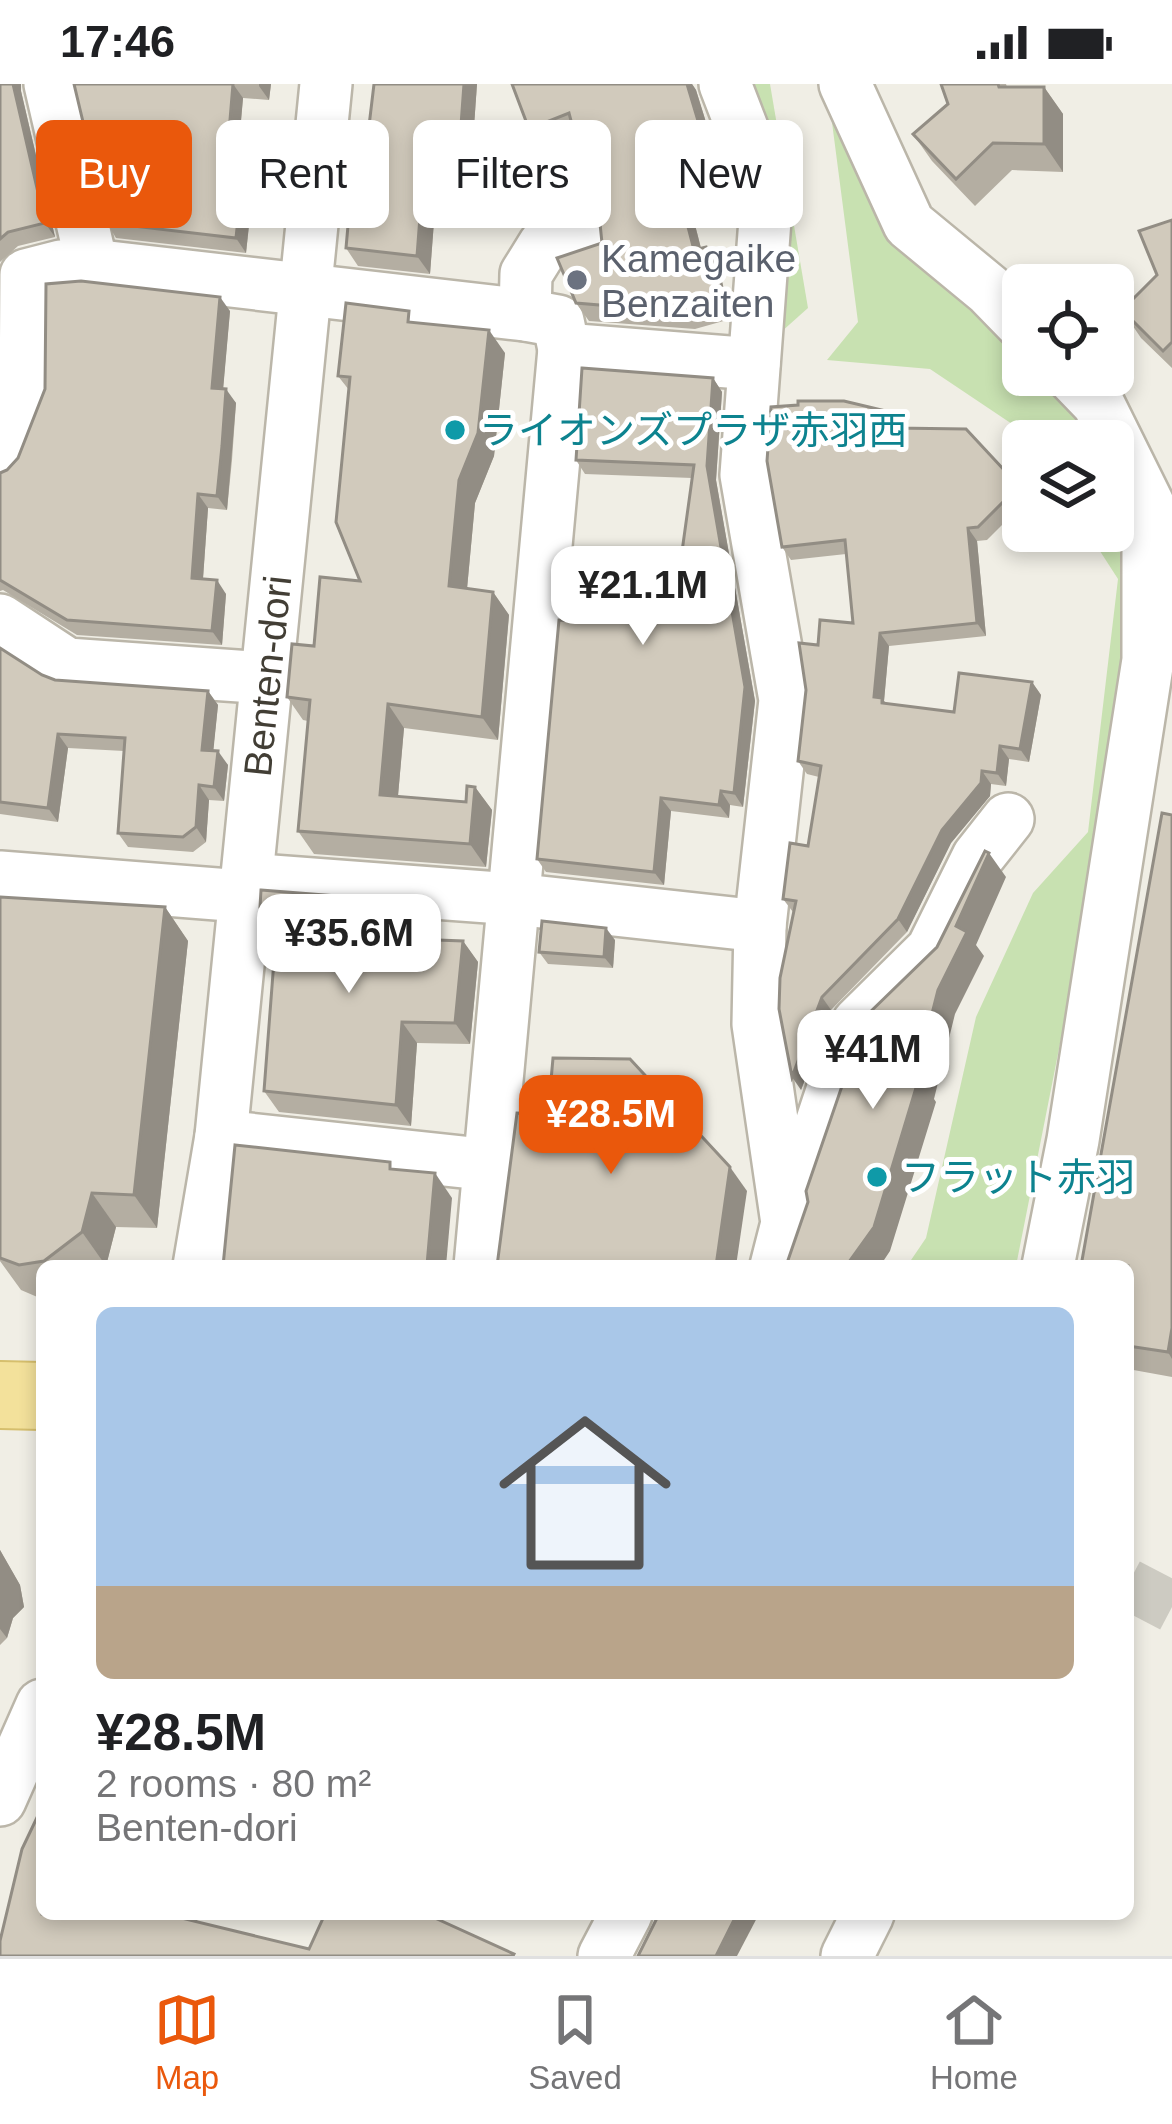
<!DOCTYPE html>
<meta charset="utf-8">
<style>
body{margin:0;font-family:Arial,"Noto Sans JP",sans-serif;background:#f6f6f6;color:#202124;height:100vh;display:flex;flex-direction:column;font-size:45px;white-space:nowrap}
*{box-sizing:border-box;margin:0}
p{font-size:39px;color:#757577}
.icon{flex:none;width:66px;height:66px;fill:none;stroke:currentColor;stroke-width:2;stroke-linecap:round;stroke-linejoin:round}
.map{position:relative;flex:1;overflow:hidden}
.sheet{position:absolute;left:36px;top:1176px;width:1098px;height:660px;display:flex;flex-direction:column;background:#fff;border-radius:18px;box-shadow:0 6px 18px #0003}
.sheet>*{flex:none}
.hud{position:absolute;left:36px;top:36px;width:1101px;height:108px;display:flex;gap:24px}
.controls{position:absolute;left:1002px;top:180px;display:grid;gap:24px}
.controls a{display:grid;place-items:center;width:132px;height:132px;border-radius:18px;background:#fff;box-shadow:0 6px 18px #0003;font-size:60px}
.price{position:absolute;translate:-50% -102px;padding:0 27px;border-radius:24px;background:#fff;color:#222;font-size:39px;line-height:78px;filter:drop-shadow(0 3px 6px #0008)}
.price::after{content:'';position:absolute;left:50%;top:72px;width:36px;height:27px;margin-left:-18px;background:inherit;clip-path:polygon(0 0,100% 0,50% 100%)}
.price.active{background:#ea580c;color:#fff}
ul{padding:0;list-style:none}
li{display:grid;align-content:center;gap:24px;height:636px;padding:0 60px}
li span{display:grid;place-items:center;height:372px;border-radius:18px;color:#555}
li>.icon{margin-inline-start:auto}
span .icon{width:216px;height:216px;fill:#fffc;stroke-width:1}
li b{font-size:51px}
.pill{padding:0 42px;border-radius:18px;background:#fff;box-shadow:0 6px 18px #0003;font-size:42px;line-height:108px}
.pill.active{background:#ea580c;color:#fff}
.status{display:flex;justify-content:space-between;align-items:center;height:84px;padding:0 60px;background:#fff;direction:ltr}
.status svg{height:33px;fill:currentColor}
.tab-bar{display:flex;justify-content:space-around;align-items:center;height:168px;border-top:3px solid #e0e0e0;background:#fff;font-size:33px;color:#757577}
.tab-bar a{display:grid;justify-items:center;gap:6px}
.tab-bar .active{color:#ea580c}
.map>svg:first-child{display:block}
</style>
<div class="status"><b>17:46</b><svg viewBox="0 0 49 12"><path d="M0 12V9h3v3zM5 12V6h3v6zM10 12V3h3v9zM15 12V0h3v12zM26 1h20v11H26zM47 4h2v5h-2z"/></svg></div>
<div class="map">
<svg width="1172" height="1872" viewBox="0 0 1172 1872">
<rect width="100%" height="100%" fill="#f0eee5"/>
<!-- green -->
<g fill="#c8e1b1">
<polygon points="744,0 770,0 808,224 771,257"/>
<polygon points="827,0 978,220 1023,267 1023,291 1047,291 1099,357 1027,357 1018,344 930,285 827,276 858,238"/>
<polygon points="1113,383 1136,426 1135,581 1016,1182 907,1182 926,1154 976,933 1033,809 1088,748 1118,495 1087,447 1113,447"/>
</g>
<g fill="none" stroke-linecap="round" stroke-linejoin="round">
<!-- minor-tunnel -->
<polyline stroke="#cdcbc2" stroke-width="51" stroke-dasharray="51 26" stroke-linecap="butt" points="1128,1500 1172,1523"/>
<defs>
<g id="minor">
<polyline points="50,0 92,181"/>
<polyline points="725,0 767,109 746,391 785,616 760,842 758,940 787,1139 776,1182"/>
<polyline points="845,0 909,140 989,206 1023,241"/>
<polyline points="525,231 526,190 544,161 582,147"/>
<polyline points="0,376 25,318 26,191 61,182 92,181 525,231 558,237 564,265 754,280"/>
<polyline points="0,536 67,580 266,594"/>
<polyline points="0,793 242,812"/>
<polyline points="246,795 514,815 760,842"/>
<polyline points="221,1052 491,1081"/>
<polyline points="792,1127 843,974 858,939 932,866 978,773 1008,735"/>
<polyline points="199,1182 221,1052 326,0"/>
<polyline points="480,1182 564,265"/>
<polyline points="1048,1182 1073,1056 1148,576 1148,420 1098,319 1071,291"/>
<polyline points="0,1716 42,1621"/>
<polyline points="604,1872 626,1830"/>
<polyline points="847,1872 868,1830"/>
</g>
<polyline id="major" points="0,1311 42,1312"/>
</defs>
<!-- minor casing -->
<use href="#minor" stroke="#bbb6a9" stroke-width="56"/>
<!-- major casing -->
<use href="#major" stroke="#d6bf6d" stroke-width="70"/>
<!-- minor -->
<use href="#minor" stroke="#fff" stroke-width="51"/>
<!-- major -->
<use href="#major" stroke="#f3e19b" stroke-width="66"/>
</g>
<!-- wall -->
<g fill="#b4aea2">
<polygon points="0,0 21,7 55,153 18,162 0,178"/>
<polygon points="74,0 271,0 269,16 243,14 236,98 252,113 246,169 116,154 107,139"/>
<polygon points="374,0 477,0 468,127 435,124 430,190 358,182 346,164 361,109"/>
<polygon points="512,0 692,0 696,6 709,48 715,57 727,89 685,102 701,164 706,163 718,181 728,222 727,236 695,245 589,237 576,219 602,159 598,120 574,49 542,62 529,45"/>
<polygon points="941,0 1006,0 1007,3 1044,3 1063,30 1063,88 1012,86 975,122 932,77 913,50 948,20"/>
<polygon points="1172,136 1172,284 1141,254 1122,226 1157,191"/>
<polygon points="230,227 223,304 236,319 232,376 227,426 208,424 203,495 226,510 222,561 77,551 3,506 0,507 0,389 7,386"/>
<polygon points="417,239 505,269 494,372 475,419 467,505 493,508 509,531 498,656 404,644 398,712 466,718 475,703 492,726 486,783 314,770 298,747 308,637 303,636 287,613 314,562 360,497 349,306 338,292"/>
<polygon points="713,294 722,308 716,396 755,617 743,723 730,721 729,734 671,727 664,801 546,788 537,775 577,537 680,482 692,394 585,390 576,376"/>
<polygon points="894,329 903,344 1019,402 1023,407 1023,420 987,456 977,457 986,552 889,562 884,617 886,620 954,628 1032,598 1041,611 1029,678 1009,675 1006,702 991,700 990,712 951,759 907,848 831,926 801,1006 793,828 783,815 808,762 819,693 807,690 798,677 818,561 853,539 846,470 791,476 782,463"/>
<polygon points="0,564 42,591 55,596 208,607 218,621 213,667 228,681 224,717 209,716 206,758 193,768 128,763 118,749 124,667 68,664 58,738 0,730"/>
<polygon points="1172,731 1172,1293 1128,1285 1128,1182"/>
<polygon points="0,813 165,823 188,857 157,1144 116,1143 106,1182 42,1182 42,1215 21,1206 0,1177"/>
<polygon points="387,816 402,837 401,855 463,857 478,878 470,960 417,959 411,1042 279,1028 264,1007 277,844 260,823"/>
<polygon points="615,856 613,884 548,880 539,868"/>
<polygon points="0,1466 20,1501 24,1523 13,1534 7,1554 0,1561"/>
</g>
<!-- shaded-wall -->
<g fill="#928d84">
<polygon points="13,0 21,0 21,7 55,153 45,139"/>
<polygon points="233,0 243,14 234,111 225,96"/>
<polygon points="259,0 271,0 269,16 259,2"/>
<polygon points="464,0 477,0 468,127 456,110"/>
<polygon points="687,0 692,0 696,6 709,48 715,57 727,89 715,72 699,40"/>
<polygon points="1044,3 1063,30 1063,88 1044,60"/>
<polygon points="673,85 685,102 706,184 694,166"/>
<polygon points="242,98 252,113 246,169 236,154"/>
<polygon points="422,107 435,124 430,190 417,172"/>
<polygon points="706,163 718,181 728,222 727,236 715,219"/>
<polygon points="220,213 230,227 222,318 212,304"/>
<polygon points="489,246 505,269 494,372 475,419 465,526 449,502 459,396"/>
<polygon points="713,294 722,308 716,396 755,617 743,723 734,709 707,382"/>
<polygon points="226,305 236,319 227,426 217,412"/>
<polygon points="894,329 903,342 903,357 894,344"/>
<polygon points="198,410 208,424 202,508 192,494"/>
<polygon points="968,444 977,457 986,552 977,539"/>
<polygon points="217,496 226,510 222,561 212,547"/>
<polygon points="493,508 509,531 498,656 482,633"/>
<polygon points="880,549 889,562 884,617 892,627 874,613"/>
<polygon points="1032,598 1041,611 1029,678 1020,665"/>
<polygon points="208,607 218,621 212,680 202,666"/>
<polygon points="388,620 404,644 396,734 380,711"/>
<polygon points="58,650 68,664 58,738 48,724"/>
<polygon points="1000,662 1009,675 1006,702 997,689"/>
<polygon points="218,667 228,681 224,717 214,703"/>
<polygon points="982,687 991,700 990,712 951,759 907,848 898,835 942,746"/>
<polygon points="199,701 209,716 206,758 196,743"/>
<polygon points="475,703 492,726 486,783 470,760"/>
<polygon points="721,707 730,721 729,734 719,721"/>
<polygon points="661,714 671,727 664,801 654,788"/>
<polygon points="989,769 1006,793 976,861 984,872 955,930 934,1015 936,1018 890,1167 880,1182 846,1182 916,993 938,906 956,842"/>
<polygon points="387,816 402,837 399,875 384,854"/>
<polygon points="165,823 188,857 157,1144 134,1111"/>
<polygon points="606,844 615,856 613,884 604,873"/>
<polygon points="463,857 478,878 470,960 455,939"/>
<polygon points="822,913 831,926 801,1006 792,993"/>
<polygon points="402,938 417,959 411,1042 396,1021"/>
<polygon points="730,1083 747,1107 736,1182 716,1182"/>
<polygon points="435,1089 452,1114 446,1182 427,1181"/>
<polygon points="92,1109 116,1143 106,1182 82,1148"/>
<polygon points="1172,1244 1172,1275 1168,1268"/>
<polygon points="0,1466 20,1501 24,1523 13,1534 7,1554 0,1545"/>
<polygon points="182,1830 199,1830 193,1852 181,1834"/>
<polygon points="737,1830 759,1830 737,1872 716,1872"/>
</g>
<!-- building -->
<g fill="#d1cabc" stroke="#928d84" stroke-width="3">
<polygon points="0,0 13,0 45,139 8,148 0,155"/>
<polygon points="74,0 233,0 225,96 242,98 236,154 107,139"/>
<polygon points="374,0 464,0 456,110 422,107 417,172 346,164 351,108 361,109"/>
<polygon points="512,0 687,0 699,40 702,39 715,72 673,85 694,166 706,163 716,205 715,219 683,228 576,219 557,174 602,159 598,120 589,106 569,29 529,45"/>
<polygon points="941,0 998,0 999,3 1044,3 1044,60 993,59 956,95 913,50 948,20"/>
<polygon points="1172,136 1172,258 1163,267 1122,226 1157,191 1139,147"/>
<polygon points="81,197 220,213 212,304 226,305 222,362 217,412 198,410 192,494 217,496 212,547 67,536 0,496 0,389 7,386 18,374 45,305 46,200"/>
<polygon points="346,219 409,227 408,238 489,246 478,349 459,396 449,502 493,508 482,633 388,620 380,711 466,718 467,702 475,703 470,760 298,747 310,616 287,613 292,560 314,562 320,493 360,497 336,438 350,293 338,292"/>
<polygon points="582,284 713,294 707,382 745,603 734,709 721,707 719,721 661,714 654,788 537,775 559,536 577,537 582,473 680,482 694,381 576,376"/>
<polygon points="798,317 844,317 894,329 894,344 966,345 1019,402 978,443 968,444 977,539 880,549 874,613 882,614 882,619 954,628 959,589 1032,598 1020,665 1000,662 997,689 982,687 981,699 942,746 898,835 822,913 792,993 779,925 780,894 796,817 783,815 790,759 808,762 821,682 798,677 806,606 799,559 818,561 820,536 853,539 845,456 782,463 767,377 771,323 798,321"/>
<polygon points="0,564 42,591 55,596 208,607 202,666 218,667 214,703 199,701 196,743 183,753 118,749 125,654 58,650 48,724 0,718"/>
<polygon points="1162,729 1172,731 1172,1244 1168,1268 1128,1262 1128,1182 1081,1182"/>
<polygon points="985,767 989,769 956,842 967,848 938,906 916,993 919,994 874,1143 846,1182 786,1182 808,1118 806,1107 866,932 937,863"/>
<polygon points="261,806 387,816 384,854 463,857 455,939 402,938 396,1021 264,1007 278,824 260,823"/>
<polygon points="0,813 165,823 134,1111 92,1109 82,1148 44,1177 19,1181 0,1174"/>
<polygon points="542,837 606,844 604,873 539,868"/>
<polygon points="553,974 630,975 730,1083 716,1182 497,1182 517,1029 548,1030"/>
<polygon points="235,1061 390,1078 390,1085 435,1089 427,1181 433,1182 223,1182"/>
<polygon points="42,1723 42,1830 182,1830 181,1834 309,1865 325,1830 426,1830 514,1870 513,1872 0,1872 0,1857 22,1765"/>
<polygon points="659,1830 737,1830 716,1872 638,1872"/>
</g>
<!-- markers -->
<circle fill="#6b7280" stroke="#fff" stroke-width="4.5" cx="577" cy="196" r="12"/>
<g fill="#0f9aa8" stroke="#fff" stroke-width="4.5">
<circle cx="455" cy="346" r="12"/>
<circle cx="877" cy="1093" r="12"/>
</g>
<g text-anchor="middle" stroke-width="10" stroke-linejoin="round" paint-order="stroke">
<!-- worship labels -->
<g font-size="39" fill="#5b616d" stroke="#fff" text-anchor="start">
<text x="601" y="188">Kamegaike<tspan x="601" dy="45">Benzaiten</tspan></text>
</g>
<!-- culture labels -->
<g font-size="39" fill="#0d838f" stroke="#fff" text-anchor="start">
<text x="479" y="360">ライオンズプラザ赤羽西</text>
<text x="901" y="1107">フラット赤羽</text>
</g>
<!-- street labels -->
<g font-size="39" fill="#423e35" stroke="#fff">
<text transform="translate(267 592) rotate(-84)" y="14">Benten-dori</text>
</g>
</g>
</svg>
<div class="controls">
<a><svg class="icon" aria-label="locate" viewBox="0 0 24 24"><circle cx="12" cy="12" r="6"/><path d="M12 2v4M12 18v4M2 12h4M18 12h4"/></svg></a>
<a><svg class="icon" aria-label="layers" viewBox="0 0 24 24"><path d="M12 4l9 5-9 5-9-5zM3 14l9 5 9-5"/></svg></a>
</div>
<b class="price" style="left:643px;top:564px">¥21.1M</b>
<b class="price" style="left:349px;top:912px">¥35.6M</b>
<b class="price" style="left:873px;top:1028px">¥41M</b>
<b class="price active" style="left:611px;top:1093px">¥28.5M</b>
<div class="hud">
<a class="pill active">Buy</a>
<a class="pill">Rent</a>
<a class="pill">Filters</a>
<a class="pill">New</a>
</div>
<section class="sheet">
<ul>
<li><span style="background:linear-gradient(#a9c7e8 75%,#b9a48a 0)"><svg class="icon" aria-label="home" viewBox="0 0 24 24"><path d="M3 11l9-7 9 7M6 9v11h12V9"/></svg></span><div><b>¥28.5M</b><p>2 rooms · 80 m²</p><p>Benten-dori</p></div></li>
</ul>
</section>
</div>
<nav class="tab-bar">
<a class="active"><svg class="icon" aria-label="map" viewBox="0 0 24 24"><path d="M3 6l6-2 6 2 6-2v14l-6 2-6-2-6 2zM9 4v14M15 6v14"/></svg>Map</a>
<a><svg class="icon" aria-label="saved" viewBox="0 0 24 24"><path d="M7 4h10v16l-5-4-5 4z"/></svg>Saved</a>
<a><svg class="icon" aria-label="home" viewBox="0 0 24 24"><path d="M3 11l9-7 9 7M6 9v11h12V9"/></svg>Home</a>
</nav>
